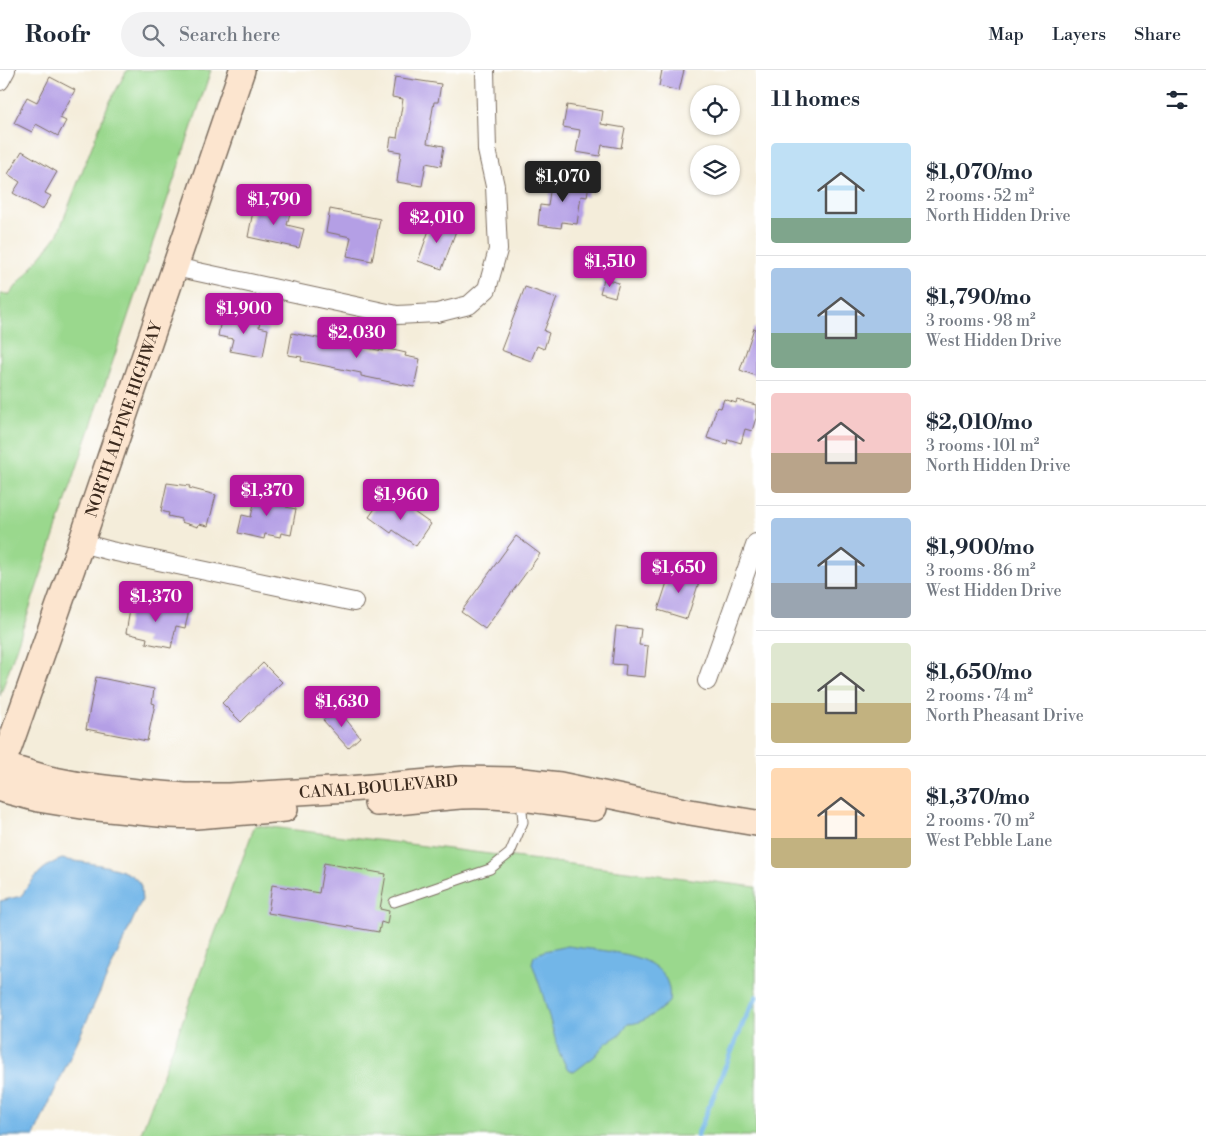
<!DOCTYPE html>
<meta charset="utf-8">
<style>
body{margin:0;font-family:"Libre Bodoni",serif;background:#f2f2f3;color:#1f2937;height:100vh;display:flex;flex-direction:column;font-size:19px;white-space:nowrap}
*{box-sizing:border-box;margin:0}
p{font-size:16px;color:#747a83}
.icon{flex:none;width:28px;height:28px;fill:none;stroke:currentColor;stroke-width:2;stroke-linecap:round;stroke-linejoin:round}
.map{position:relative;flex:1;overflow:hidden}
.panel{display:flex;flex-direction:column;background:#fff;width:450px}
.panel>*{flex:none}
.fabs{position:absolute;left:690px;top:15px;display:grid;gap:10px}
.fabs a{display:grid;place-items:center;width:50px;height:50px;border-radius:50%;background:#fff;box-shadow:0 1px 4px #0004;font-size:25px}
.price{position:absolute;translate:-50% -42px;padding:0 11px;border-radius:5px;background:#b5179e;color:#fff;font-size:16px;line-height:32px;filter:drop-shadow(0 1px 2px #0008)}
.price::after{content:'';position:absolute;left:50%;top:30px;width:15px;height:11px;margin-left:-8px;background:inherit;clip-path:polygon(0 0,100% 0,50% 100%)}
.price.selected{background:#222;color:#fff}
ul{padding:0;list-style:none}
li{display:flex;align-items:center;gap:15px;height:125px;padding:0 15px}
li+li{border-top:1px solid #e0e1e3}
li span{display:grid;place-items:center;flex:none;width:140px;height:100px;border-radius:5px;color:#555}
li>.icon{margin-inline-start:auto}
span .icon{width:60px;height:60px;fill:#fffc;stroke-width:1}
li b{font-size:21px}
h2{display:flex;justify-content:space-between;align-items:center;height:60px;padding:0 15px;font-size:21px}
header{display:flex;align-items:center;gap:30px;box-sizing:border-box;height:70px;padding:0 25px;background:#fff;border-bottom:1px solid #e0e1e3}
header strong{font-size:24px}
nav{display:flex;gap:28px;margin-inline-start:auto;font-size:18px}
.search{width:350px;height:45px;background:#f2f2f3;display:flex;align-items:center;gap:12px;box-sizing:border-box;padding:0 18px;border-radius:28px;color:#747a83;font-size:19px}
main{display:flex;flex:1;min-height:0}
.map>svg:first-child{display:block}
</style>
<header>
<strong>Roofr</strong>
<div class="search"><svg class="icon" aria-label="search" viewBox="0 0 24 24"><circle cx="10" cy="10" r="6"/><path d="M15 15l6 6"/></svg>Search here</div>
<nav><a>Map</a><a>Layers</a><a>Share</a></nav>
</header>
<main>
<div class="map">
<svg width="756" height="1066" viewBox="0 0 756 1066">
<rect width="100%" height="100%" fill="#fff"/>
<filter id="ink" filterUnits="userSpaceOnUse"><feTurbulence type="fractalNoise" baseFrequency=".02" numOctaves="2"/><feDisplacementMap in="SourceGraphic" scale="10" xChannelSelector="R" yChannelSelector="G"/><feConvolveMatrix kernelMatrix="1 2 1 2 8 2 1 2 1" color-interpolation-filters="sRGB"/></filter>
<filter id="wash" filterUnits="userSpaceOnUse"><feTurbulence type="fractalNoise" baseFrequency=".0096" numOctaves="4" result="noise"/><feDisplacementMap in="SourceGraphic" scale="20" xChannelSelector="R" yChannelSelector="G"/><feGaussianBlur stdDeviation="1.12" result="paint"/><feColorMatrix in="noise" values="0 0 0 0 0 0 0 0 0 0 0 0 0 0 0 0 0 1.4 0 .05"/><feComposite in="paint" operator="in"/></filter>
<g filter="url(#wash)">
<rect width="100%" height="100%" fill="#f4edda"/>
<!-- green -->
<g fill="#9ad88d" stroke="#6a8156">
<polygon points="127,0 211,0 0,626 0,224 10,224 57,166 108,35"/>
<polygon points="255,755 756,817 756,1066 140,1066"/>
</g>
<!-- water -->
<g fill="#72b6e8" stroke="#567083">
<path d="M62,789c20,4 67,6 78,25 2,4 1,11 2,16l-108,236h-34v-235l21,-5c12,-17 20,-30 41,-37z"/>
<path d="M568,876c34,6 108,4 101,56 -11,10 -26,22 -41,22l-7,10 -15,9 -11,13 -21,16 -7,-4 -8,-16 -17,-60 -10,-29 2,-7 10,-5z"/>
</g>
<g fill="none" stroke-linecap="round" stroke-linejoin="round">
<!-- stream -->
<polyline stroke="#72b6e8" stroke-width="5" points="697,1066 743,953 756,927"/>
</g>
<g id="blocks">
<!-- building -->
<g fill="#b49fe5">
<polygon points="662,0 684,0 679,21 659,16"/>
<polygon points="50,7 75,20 60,48 66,51 58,66 36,54 32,62 14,53 27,27 37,32"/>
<polygon points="395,7 441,14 438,32 434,32 427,73 444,76 441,96 426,93 422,116 397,112 401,82 389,80 391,67 397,68 403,29 392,27"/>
<polygon points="567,35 603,41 601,54 625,58 621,78 602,75 600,86 576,82 580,60 563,57"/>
<polygon points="22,81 57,102 45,123 51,126 42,140 13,123 20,112 8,104"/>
<polygon points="552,107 589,113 587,127 581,126 577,154 562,152 561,158 538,155 540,135 548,136"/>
<polygon points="255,131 291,139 287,155 304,159 299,178 248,167"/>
<polygon points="330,139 380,149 372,191 347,186 351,167 326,162"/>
<polygon points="433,149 457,158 442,199 418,191"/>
<polygon points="604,209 619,213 615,227 600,223"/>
<polygon points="525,217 557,228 544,261 549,263 544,279 537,276 531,291 501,280"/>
<polygon points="222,244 260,251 259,257 268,259 263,287 230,281 233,269 218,266"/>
<polygon points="754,258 756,259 756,306 740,300"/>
<polygon points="292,263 383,281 384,278 406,283 405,286 420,289 414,317 361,306 361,303 301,291 302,287 288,285"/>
<polygon points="724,329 736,333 737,330 756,335 756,348 752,361 745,359 741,373 728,369 727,374 707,368 717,337 721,338"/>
<polygon points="167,413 190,416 189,418 216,425 208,456 199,454 198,457 181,452 181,449 168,446 169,443 161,441"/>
<polygon points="258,415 270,417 267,431 286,435 286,437 296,439 291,465 281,463 280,467 265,464 264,469 238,463 242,445 251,447"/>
<polygon points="394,428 431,454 416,476 393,460 391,463 369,447 379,433 386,438"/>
<polygon points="516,466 540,484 485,559 461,542"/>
<polygon points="671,500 700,509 687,549 658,540"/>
<polygon points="131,534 160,539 161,535 189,540 185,558 176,556 171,578 146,573 147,568 126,563"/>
<polygon points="616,556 641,559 639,575 648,576 645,607 625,605 626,595 612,594"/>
<polygon points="263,593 282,612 241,652 222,633"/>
<polygon points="96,607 154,619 152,633 155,634 147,671 86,659"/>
<polygon points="337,638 360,667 348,678 323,650"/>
<polygon points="324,793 386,804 380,839 389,841 387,854 381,852 379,862 268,843 272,815 319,823"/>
</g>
</g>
</g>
<g filter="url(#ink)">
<use href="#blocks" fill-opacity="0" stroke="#7c6e60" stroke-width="1"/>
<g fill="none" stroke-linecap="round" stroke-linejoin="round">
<defs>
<polyline id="service" points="394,832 490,799 510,783 523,752 521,729"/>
<g id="minor">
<polyline points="0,11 6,0"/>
<polyline points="175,197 397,245 437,243 469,235 487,219 498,180 495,116 487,80 485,0"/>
<polyline points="81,473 111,481 354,532"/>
<polyline points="707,611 756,473"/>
</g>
<g id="secondary">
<path id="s1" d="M1,695l48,14 31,6 57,7 48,4h44l120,-7 114,-10 51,1 46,5 124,26 72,12"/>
<path id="s2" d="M0,698l9,-21 72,-204 161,-473"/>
<polyline points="0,719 38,729 88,737 169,745 196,746 285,739"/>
<path d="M377,733c28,-1 56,-5 84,-7 45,-2 89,6 133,12"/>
</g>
</defs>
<!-- service casing -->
<use href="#service" stroke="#7c6e60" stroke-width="11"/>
<!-- minor casing -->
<use href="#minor" stroke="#7c6e60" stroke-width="20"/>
<!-- secondary casing -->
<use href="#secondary" stroke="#7c6e60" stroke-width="28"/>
<!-- service -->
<use href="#service" stroke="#fff" stroke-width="9"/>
<!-- minor -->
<use href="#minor" stroke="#fff" stroke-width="18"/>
<!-- secondary -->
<use href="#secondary" stroke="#fce5cf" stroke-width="25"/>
</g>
</g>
<g text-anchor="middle" stroke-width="5" stroke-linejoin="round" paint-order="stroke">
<!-- street labels -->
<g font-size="16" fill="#3b2a1e" stroke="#fff">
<text dy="6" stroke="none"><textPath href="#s2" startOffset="370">NORTH ALPINE HIGHWAY</textPath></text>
<text dy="6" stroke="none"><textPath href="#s1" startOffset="381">CANAL BOULEVARD</textPath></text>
</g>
</g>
</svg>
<div class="fabs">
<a><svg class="icon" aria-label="locate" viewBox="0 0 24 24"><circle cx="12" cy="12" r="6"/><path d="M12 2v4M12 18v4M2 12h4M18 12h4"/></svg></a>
<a><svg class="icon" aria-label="layers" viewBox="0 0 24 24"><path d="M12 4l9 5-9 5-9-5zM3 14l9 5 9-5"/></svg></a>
</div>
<b class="price selected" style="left:563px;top:133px">$1,070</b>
<b class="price" style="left:274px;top:156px">$1,790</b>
<b class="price" style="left:437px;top:174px">$2,010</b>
<b class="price" style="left:610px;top:218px">$1,510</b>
<b class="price" style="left:244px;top:265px">$1,900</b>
<b class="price" style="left:357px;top:289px">$2,030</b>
<b class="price" style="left:267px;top:447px">$1,370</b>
<b class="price" style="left:401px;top:451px">$1,960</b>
<b class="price" style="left:679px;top:524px">$1,650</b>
<b class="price" style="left:156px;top:553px">$1,370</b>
<b class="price" style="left:342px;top:658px">$1,630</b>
</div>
<section class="panel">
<h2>11 homes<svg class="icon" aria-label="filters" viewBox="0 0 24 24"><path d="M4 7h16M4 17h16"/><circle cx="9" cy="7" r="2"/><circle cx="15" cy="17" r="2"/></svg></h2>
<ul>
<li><span style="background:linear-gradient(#bfe0f5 75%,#7fa58c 0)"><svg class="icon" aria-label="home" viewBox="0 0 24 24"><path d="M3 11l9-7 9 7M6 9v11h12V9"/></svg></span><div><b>$1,070/mo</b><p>2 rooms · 52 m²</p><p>North Hidden Drive</p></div></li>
<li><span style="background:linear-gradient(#a9c7e8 65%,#7fa58c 0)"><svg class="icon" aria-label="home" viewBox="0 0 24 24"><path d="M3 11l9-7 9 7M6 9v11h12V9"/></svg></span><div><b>$1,790/mo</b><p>3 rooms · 98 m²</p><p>West Hidden Drive</p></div></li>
<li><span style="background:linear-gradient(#f6c9c9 60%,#b9a48a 0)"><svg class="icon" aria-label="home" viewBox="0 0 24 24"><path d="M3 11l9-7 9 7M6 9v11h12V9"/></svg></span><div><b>$2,010/mo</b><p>3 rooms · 101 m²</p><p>North Hidden Drive</p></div></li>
<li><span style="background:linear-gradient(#a9c7e8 65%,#9aa5b1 0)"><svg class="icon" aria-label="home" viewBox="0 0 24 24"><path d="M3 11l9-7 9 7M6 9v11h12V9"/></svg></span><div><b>$1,900/mo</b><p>3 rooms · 86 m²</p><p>West Hidden Drive</p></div></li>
<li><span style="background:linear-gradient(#dfe7d0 60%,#c2b280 0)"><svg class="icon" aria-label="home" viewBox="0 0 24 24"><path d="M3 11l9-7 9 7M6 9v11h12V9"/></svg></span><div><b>$1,650/mo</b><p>2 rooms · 74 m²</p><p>North Pheasant Drive</p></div></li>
<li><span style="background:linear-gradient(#ffd9b3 70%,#c2b280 0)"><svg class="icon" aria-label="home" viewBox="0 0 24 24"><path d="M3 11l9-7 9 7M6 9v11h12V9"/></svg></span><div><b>$1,370/mo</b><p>2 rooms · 70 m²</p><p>West Pebble Lane</p></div></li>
</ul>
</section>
</main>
